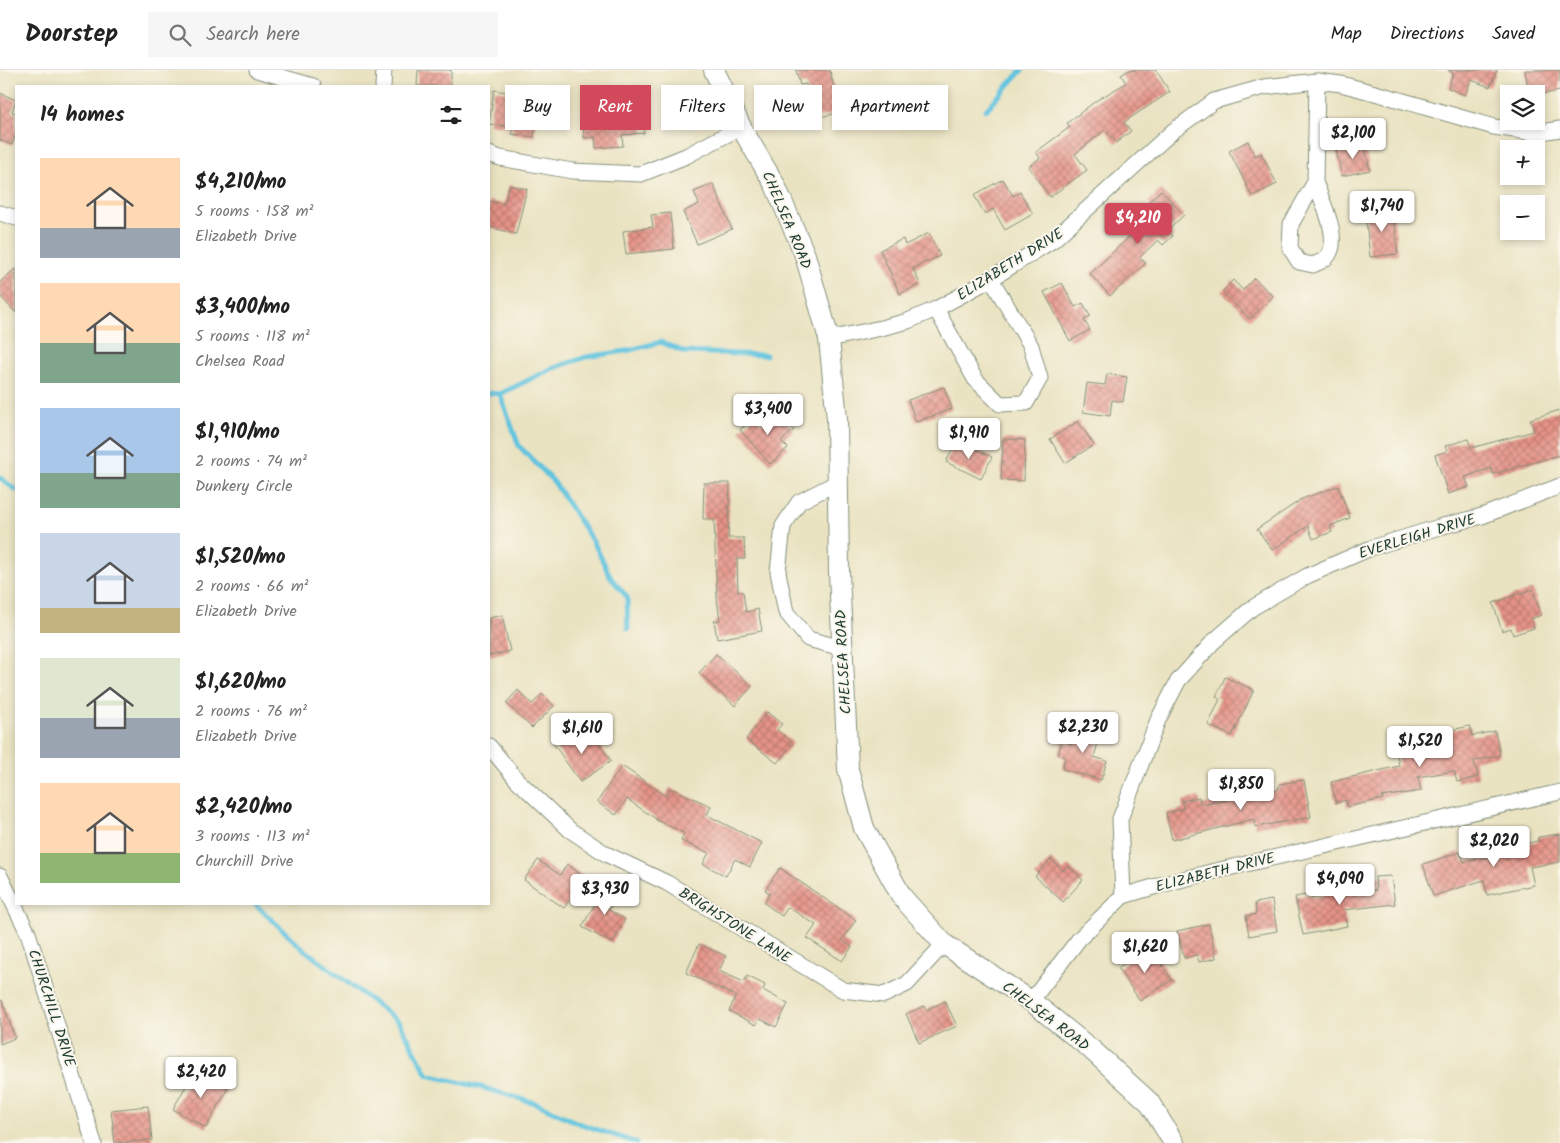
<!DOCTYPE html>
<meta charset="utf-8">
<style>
body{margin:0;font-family:Kalam,sans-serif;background:#f6f6f6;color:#222;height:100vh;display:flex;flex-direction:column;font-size:19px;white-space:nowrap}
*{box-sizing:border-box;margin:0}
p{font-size:16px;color:#767676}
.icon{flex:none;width:28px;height:28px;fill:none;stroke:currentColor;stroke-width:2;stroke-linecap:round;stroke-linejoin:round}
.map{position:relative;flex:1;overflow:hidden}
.sheet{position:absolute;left:15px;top:15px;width:475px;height:820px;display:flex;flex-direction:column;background:#fff;border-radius:0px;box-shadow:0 2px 8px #0003}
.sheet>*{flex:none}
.top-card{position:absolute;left:505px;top:15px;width:475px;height:45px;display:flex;gap:10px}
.fabs{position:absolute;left:1500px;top:15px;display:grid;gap:10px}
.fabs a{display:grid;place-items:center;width:45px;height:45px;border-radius:0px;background:#fff;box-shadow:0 2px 8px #0003;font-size:25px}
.price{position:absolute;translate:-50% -42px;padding:0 11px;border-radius:5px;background:#fff;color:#222;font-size:16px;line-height:32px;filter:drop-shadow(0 1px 2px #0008)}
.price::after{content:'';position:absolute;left:50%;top:30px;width:15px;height:11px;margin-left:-8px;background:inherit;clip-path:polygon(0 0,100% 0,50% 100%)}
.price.current{background:#d1495b;color:#fff}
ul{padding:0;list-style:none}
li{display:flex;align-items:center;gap:15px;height:125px;padding:0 25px}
li span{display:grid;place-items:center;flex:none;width:140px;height:100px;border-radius:0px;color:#555}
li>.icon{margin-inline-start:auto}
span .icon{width:60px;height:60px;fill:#fffc;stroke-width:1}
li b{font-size:21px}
h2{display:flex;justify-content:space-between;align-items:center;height:60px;padding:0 25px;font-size:21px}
.chip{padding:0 18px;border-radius:0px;background:#fff;box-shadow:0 2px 8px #0003;font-size:18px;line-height:45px}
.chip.current{background:#d1495b;color:#fff}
header{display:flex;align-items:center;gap:30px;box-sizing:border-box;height:70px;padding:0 25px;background:#fff;border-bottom:1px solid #e0e0e0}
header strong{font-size:24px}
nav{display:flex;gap:28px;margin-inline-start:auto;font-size:18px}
.search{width:350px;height:45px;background:#f6f6f6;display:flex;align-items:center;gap:12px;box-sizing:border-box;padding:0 18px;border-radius:0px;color:#767676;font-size:19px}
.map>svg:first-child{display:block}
</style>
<header>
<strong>Doorstep</strong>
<div class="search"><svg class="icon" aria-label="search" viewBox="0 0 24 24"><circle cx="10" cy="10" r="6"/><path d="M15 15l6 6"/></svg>Search here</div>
<nav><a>Map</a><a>Directions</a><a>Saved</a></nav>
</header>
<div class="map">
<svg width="1560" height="1073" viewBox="0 0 1560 1073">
<defs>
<pattern id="building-cross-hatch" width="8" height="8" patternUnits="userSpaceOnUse" patternTransform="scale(1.25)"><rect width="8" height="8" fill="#e69387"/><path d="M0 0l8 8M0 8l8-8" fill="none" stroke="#ba796f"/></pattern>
</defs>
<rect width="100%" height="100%" fill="#fbf7ec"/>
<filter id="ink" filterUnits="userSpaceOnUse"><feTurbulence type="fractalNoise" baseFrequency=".02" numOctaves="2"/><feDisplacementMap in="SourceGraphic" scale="10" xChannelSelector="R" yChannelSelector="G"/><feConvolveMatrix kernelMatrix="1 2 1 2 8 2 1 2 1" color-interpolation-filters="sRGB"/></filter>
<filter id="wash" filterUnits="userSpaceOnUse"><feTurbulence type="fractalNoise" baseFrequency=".0096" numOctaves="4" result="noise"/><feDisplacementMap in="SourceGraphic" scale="20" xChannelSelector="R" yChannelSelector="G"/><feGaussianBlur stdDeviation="1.12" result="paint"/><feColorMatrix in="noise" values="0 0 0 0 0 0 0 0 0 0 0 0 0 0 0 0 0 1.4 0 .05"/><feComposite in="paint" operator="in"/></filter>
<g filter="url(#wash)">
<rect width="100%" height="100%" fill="#eae3c2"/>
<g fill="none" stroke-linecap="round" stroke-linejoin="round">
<!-- stream -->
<g stroke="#61c4df" stroke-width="5">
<polyline points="986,40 1022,0"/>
<polyline points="489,323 500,324 551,299 586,287 626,281 661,272 684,282 766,285"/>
<polyline points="500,324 519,376 554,412 595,475 611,508 627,527 628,559"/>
<polyline points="0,408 16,420"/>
<polyline points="255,834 301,877 399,952 428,1005 484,1018 538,1034 578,1053 637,1073"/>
</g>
</g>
<g id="blocks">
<!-- building -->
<g fill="url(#building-cross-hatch)">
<polygon points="418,0 451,0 451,16 417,16"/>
<polygon points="796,0 830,0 839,43 814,48 806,14 800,15"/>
<polygon points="1129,0 1156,0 1170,22 1124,52 1131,61 1116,73 1105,60 1075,84 1087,100 1050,127 1028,97 1040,88 1036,82 1070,57 1067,53 1097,30 1126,13 1121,5"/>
<polygon points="1448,0 1497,0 1490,17 1471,10 1465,25 1448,18 1453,3"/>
<polygon points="1525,0 1560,0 1560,21 1536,25 1536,24 1529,24"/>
<polygon points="519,18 541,21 534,67 512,64 513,57 489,54 494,20 518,24"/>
<polygon points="0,23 16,30 12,42 16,43 16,64 12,75 0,70"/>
<polygon points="641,29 644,63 622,65 623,76 596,78 595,67 584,68 582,35 595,34 595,32"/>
<polygon points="1248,71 1255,86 1261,83 1277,114 1252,126 1229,81"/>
<polygon points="1364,74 1370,100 1342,106 1336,80"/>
<polygon points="1003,109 1013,126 1020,122 1033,144 1005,160 993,139 985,144 974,125"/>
<polygon points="713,114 732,159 697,174 683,142 699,134 694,122"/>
<polygon points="509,115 527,119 516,164 489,157 489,131 504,134"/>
<polygon points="1161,120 1184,145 1168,160 1173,166 1163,175 1158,170 1140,187 1146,193 1110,226 1090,204 1156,141 1148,132"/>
<polygon points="1393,139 1398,184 1370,187 1365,142"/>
<polygon points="670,143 674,179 626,184 623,161 653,157 651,145"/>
<polygon points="929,163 940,186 913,198 920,214 900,224 880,180 903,169 905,175"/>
<polygon points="16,198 16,243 0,226 0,212"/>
<polygon points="1254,208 1273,226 1250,249 1222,222 1233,210 1243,220"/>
<polygon points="1062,213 1075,237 1083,233 1090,246 1084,250 1090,260 1070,271 1044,222"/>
<polygon points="1107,304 1127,307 1123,332 1112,330 1110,346 1083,342 1087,313 1105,315"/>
<polygon points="944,317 952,339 916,352 908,330"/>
<polygon points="776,340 794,360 781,371 788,378 770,394 740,360 755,347 761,354"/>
<polygon points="1560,340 1560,385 1493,404 1491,398 1465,407 1469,417 1448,424 1435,385 1447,381 1445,376 1468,369 1471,378 1534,361 1530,349"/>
<polygon points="1078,351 1094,375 1065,393 1050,369"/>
<polygon points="1003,369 1025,370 1024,411 1001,410"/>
<polygon points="957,370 992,387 981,409 946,392"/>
<polygon points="704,413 730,413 728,468 744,468 745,489 737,489 738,522 743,522 746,542 758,539 762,561 717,569 714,551 720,550 717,529 714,449 703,449"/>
<polygon points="1338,416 1350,448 1330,456 1332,462 1313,469 1308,456 1272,480 1257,459 1299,431 1299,430"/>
<polygon points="1533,519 1541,545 1531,549 1534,558 1513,565 1511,558 1502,561 1493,533"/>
<polygon points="502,545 510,581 489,586 489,548"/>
<polygon points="716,584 752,616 735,636 699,603"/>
<polygon points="1225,607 1254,620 1232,666 1208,655 1220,629 1216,627"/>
<polygon points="518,620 532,634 542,624 554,636 532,658 506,633"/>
<polygon points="767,642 782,654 777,660 793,673 777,693 746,669"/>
<polygon points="1077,656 1101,662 1094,687 1107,691 1101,710 1062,699 1065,687 1058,685 1062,671 1072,674"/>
<polygon points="1470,656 1472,666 1495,661 1500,685 1474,691 1478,707 1457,712 1454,701 1418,707 1421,721 1382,727 1383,729 1347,737 1346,730 1336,733 1331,712 1399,696 1397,685 1404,684 1403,675 1417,673 1419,681 1449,676 1446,661"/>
<polygon points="574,659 583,673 594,666 611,691 580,712 553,673"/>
<polygon points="622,696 666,726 670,718 711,736 707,745 762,773 750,797 735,789 726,806 703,794 709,783 681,771 684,763 656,750 656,749 627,729 616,745 597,732"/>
<polygon points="1304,710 1311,747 1255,757 1254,749 1172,770 1166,743 1183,739 1182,731 1199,727 1201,735 1278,720 1279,714"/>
<polygon points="1560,764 1560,792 1530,797 1534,815 1487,825 1484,810 1433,826 1423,794 1460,782 1464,792 1509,783 1508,777 1538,771 1538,767"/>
<polygon points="1051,789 1063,801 1068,796 1083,810 1063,832 1035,806"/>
<polygon points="538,790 560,805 567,794 586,808 564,838 524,810"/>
<polygon points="780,798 856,850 842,870 852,877 842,891 807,868 816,855 788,837 782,846 764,833 770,823 765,820"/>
<polygon points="1391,806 1395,834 1343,840 1347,856 1303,865 1295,827 1311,824 1312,828 1340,822 1340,824 1376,820 1375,807"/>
<polygon points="606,814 619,821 609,840 625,849 612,873 582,857"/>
<polygon points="1272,830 1277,861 1249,866 1246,846 1256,844 1255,833"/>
<polygon points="1209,854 1216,888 1199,892 1197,885 1184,888 1177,861"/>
<polygon points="699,874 726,886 719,901 744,912 747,906 765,915 763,920 788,934 776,957 760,949 756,955 729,941 736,926 686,903"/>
<polygon points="1150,876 1172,910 1140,931 1118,898"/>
<polygon points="2,930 15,968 0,974 0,931"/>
<polygon points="945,931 957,956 919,973 906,944 924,936 926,940"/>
<polygon points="195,1000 228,1018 206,1058 173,1039"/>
<polygon points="148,1036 152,1070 115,1073 111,1040"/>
</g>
</g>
</g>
<g filter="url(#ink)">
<use href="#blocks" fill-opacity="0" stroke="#84907b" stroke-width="1"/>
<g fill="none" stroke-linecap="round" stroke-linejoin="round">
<defs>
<g id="street">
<polyline points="257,0 313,16"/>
<polyline points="383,16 384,0"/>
<polyline points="489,84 500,88 572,101 641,104 686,86 741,57"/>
<path d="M1315,112c7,19 27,58 12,75 -3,4 -10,6 -14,8l-14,-3 -9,-14 1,-24 24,-42 2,-101"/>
<polyline points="0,143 16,148"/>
<polyline points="936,239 975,309 1000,334 1026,333 1040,308 1031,276 991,209"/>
<polyline points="829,269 881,258 908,251 936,239 991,209 1053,170 1173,61 1214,31 1264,17 1317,11 1341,14 1386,26 1494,57 1535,63 1560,59"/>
<polyline points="838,412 799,432 783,456 778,502 786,542 808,569 842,578"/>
<polyline points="489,676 517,710 570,760 606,784 667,813 843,920 884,925 907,914 944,874"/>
<polyline points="0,806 28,863 94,1073"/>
<polyline points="1123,826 1120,749 1158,650 1178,611 1213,572 1252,538 1307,506 1371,478 1439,457 1482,446 1560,416"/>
<polyline points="1031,931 1079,869 1123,826 1160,815 1211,802 1560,722"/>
</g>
<polyline id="secondary" points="714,0 741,57 775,115 805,185 829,269 837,349 839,502 848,699 864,758 902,827 944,874 1031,931 1092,980 1149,1032 1174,1073"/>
</defs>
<!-- street casing -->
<use href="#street" stroke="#84907b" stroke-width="17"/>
<!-- secondary casing -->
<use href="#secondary" stroke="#84907b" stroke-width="22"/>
<!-- street -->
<use href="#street" stroke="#fff" stroke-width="15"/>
<!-- secondary -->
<use href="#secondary" stroke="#fff" stroke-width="20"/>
</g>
</g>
<g text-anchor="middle" stroke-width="4" stroke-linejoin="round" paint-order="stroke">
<!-- street labels -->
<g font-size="15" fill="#1f3d34" stroke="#fbf7ec">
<text transform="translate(787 150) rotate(67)" y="5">CHELSEA ROAD</text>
<text transform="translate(1010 194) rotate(-32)" y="5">ELIZABETH DRIVE</text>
<text transform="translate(1417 466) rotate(-17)" y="5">EVERLEIGH DRIVE</text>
<text transform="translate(843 592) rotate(-93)" y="5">CHELSEA ROAD</text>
<text transform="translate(1215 802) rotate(-14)" y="5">ELIZABETH DRIVE</text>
<text transform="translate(735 855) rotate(32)" y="5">BRIGHSTONE LANE</text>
<text transform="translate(52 938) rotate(72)" y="5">CHURCHILL DRIVE</text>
<text transform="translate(1046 946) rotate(37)" y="5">CHELSEA ROAD</text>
</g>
</g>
</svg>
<div class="fabs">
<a><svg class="icon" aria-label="layers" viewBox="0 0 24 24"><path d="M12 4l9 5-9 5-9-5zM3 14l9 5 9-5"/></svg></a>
<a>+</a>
<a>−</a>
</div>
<b class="price" style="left:1353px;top:90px">$2,100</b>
<b class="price" style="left:1382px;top:163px">$1,740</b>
<b class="price current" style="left:1138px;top:175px">$4,210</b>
<b class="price" style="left:768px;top:366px">$3,400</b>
<b class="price" style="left:969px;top:390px">$1,910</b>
<b class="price" style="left:1083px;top:684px">$2,230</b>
<b class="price" style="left:582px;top:685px">$1,610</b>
<b class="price" style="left:1420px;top:698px">$1,520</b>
<b class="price" style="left:1241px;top:741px">$1,850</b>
<b class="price" style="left:1494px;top:798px">$2,020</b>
<b class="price" style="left:1340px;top:836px">$4,090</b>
<b class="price" style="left:605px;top:846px">$3,930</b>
<b class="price" style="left:1145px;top:904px">$1,620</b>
<b class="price" style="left:201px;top:1029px">$2,420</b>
<div class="top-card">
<a class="chip">Buy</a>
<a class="chip current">Rent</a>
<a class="chip">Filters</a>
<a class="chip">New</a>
<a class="chip">Apartment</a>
</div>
<section class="sheet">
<h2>14 homes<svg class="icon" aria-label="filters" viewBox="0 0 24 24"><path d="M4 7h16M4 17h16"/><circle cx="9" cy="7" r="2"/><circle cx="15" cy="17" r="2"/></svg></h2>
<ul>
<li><span style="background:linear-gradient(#ffd9b3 70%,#9aa5b1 0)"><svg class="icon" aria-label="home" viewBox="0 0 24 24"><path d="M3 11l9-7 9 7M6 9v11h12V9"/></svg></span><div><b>$4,210/mo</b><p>5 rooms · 158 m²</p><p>Elizabeth Drive</p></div></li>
<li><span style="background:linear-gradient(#ffd9b3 60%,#7fa58c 0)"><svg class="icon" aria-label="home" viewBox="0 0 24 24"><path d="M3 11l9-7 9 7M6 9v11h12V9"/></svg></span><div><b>$3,400/mo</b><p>5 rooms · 118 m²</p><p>Chelsea Road</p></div></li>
<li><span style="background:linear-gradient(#a9c7e8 65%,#7fa58c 0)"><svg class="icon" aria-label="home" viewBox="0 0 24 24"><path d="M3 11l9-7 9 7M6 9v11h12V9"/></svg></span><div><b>$1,910/mo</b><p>2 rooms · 74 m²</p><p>Dunkery Circle</p></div></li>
<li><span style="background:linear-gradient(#c9d6e8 75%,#c2b280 0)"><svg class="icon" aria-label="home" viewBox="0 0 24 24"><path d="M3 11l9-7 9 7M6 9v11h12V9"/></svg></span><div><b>$1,520/mo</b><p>2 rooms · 66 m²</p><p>Elizabeth Drive</p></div></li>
<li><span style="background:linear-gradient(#dfe7d0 60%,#9aa5b1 0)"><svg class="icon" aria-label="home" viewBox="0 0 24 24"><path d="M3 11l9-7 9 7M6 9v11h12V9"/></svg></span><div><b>$1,620/mo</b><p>2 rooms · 76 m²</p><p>Elizabeth Drive</p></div></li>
<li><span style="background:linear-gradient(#ffd9b3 70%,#8fb573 0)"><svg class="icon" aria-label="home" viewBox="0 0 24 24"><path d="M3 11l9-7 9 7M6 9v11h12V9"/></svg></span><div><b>$2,420/mo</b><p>3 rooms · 113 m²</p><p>Churchill Drive</p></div></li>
</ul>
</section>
</div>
